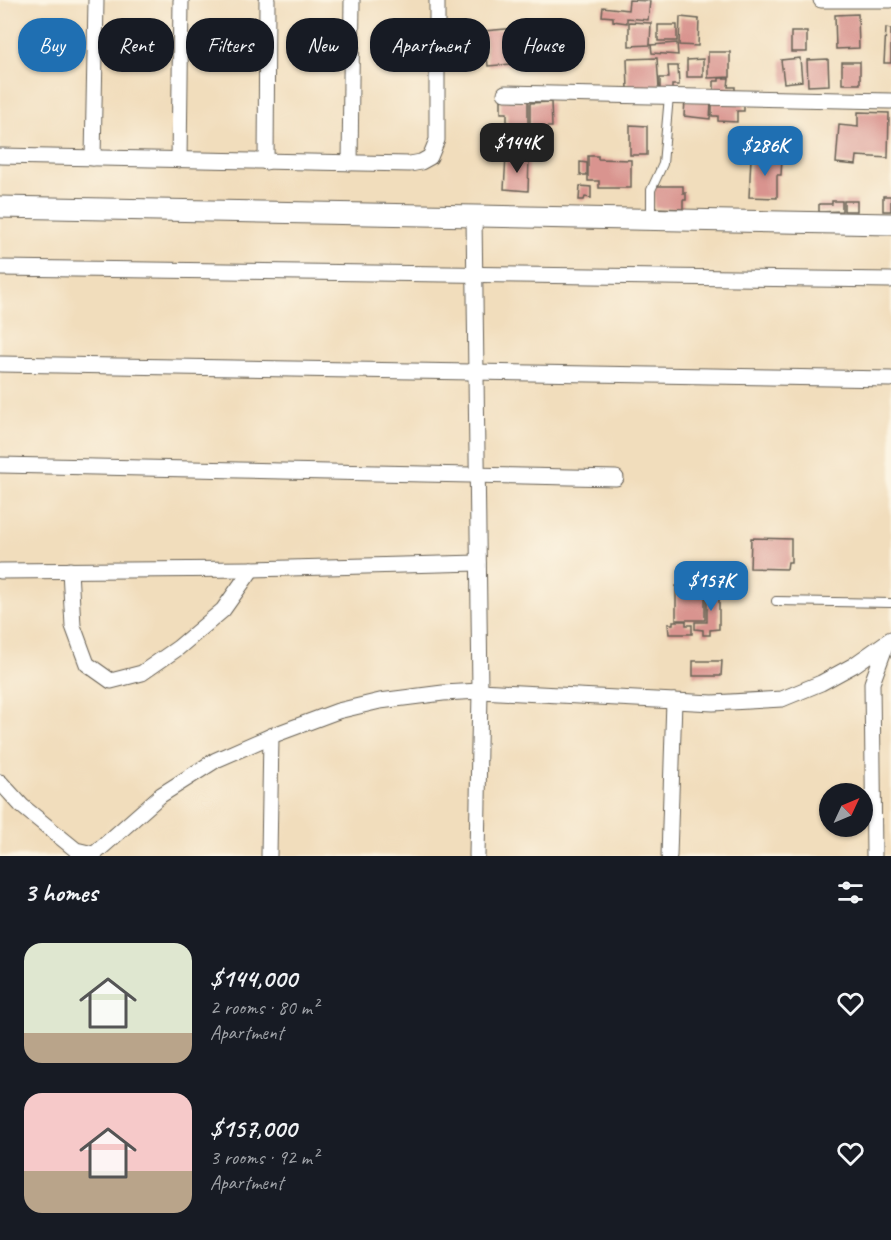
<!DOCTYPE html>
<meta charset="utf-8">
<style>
body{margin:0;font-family:Caveat,sans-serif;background:#242831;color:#f1f3f6;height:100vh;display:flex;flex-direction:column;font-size:22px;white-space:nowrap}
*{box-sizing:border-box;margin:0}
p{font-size:20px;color:#9ea1a6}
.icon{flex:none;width:33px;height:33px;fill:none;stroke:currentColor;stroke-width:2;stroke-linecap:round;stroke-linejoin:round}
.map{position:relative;height:856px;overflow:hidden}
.side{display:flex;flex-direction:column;background:#171b24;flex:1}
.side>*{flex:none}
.banner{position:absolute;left:18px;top:18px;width:855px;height:54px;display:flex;gap:12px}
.needle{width:39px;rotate:46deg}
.controls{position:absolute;left:819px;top:783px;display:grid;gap:12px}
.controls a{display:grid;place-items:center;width:54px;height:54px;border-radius:50%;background:#171b24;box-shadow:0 2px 4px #0004;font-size:30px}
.price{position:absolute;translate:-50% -51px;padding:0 14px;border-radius:12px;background:#1f6fb2;color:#fff;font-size:20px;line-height:39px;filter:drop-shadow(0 2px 3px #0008)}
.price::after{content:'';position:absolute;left:50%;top:36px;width:18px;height:14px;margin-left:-9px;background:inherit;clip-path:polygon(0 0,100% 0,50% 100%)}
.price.on{background:#222;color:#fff}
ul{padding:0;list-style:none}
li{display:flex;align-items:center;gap:18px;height:150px;padding:0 24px}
li span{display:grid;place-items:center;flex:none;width:168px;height:120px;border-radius:18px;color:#555}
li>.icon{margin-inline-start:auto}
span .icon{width:72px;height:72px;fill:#fffc;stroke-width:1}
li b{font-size:26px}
h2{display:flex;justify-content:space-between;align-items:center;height:72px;padding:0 24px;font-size:26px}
.pill{padding:0 21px;border-radius:24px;background:#171b24;box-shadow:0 2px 4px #0004;font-size:21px;line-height:54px}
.pill.on{background:#1f6fb2;color:#fff}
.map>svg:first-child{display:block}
</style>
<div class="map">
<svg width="891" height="856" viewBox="0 0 891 856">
<rect width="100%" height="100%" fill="#fcf5e5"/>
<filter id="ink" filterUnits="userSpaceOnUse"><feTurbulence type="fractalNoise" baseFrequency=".0167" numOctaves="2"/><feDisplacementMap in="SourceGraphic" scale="12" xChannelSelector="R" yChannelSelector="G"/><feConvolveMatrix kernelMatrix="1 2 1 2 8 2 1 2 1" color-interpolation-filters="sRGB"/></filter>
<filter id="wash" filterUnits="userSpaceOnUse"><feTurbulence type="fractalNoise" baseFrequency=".008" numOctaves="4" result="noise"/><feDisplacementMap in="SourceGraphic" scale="24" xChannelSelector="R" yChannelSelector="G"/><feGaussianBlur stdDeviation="1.35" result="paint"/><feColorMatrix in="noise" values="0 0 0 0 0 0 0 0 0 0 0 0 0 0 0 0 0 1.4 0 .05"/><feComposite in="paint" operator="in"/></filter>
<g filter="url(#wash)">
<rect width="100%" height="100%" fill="#f1ddbc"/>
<g id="blocks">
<!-- building -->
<g fill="#d9948f">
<polygon points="629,0 650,1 648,20 627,18 627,23 613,21 613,17 602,16 603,7 628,10"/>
<polygon points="858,14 859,48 836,49 835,15"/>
<polygon points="680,17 699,19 698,46 679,45"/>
<polygon points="629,22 651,23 650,45 629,46"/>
<polygon points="558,24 561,60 488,66 484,31"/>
<rect x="658" y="25" width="19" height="16"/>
<polygon points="886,28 891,29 891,63 884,63"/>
<rect x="791" y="32" width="16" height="20"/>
<polygon points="677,43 678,55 652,53 651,45"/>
<polygon points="708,52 730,52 730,77 708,78"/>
<polygon points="657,58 659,89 628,90 627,59"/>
<polygon points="800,58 802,81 784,83 781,60"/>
<polygon points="703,59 703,77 687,77 687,60"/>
<polygon points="828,59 829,85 808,86 807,60"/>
<rect x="842" y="62" width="18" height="22"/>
<polygon points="668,66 678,66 679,85 672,85 672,89 660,90 660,78 669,78"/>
<polygon points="719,78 729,78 728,87 735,87 735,94 714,93 714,81 719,81"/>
<polygon points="501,100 528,101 528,125 507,125 507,113 501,113"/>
<polygon points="685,100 711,102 710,119 684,116"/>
<polygon points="744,100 744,111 737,111 737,122 718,121 718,116 712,116 712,101"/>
<polygon points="551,102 552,127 542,127 542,141 530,141 530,103"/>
<polygon points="858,112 889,113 888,158 857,156 856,165 836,163 839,125 858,127"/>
<polygon points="630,125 647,126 647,155 630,155"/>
<polygon points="588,156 598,156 598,159 631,160 631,188 599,188 599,181 588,181"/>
<polygon points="506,157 529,158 528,191 504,189"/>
<polygon points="751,158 782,159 781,175 777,175 777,198 749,197"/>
<polygon points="580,162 587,163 587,175 580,175"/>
<polygon points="580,186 591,187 591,198 585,197 584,200 579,200"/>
<polygon points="654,186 683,186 683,193 686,193 686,200 683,200 683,209 654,208"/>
<rect x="883" y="196" width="8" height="15"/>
<polygon points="832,201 842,201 842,211 819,212 819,204 832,204"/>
<rect x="844" y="201" width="13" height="10"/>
<polygon points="751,538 791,539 791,562 788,562 787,569 750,568"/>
<rect x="676" y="586" width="29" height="34"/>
<polygon points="707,586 719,586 719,629 710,630 710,635 703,635 703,630 695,629 695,622 707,622"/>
<polygon points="673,621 686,621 686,625 692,625 692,634 669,634 668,624 673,624"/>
<polygon points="693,661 722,661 721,676 693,676"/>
</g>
</g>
</g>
<g filter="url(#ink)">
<use href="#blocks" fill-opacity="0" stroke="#676054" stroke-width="1.5"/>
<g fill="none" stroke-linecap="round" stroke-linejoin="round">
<defs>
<g id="lane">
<polyline points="651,218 651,190 663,164 669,96"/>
<polyline points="776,601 891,603"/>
</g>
<g id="street">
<polyline points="821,0 891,0"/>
<polyline points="505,93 891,101"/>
<polyline points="0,156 410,164 421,162 430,157 437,140 437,0"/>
<polyline points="93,158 96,0"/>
<polyline points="179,160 181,0"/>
<polyline points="266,162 267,0"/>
<polyline points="350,163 352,0"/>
<polyline points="474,217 480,691 477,856"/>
<polyline points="0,268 891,280"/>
<polyline points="0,364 891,379"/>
<polyline points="0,465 616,478"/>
<polyline points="70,570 73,626 87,664 111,681 142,673 178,648 223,610 252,569"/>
<polyline points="0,571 252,569 478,563"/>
<polyline points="0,782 22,806 76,850 93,854"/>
<polyline points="92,856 161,795 216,760 271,736 338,711 380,701 443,693 480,691 713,703 782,699 821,683 854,665 891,639"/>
<polyline points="269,856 271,736"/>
<polyline points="669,856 674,701"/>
<polyline points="874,856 872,683 887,642"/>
</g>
<polyline id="secondary" points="0,207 891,224"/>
</defs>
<!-- lane casing -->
<use href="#lane" stroke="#676054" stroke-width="10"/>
<!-- street casing -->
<use href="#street" stroke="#676054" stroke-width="17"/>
<!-- secondary casing -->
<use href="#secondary" stroke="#676054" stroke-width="23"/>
<!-- lane -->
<use href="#lane" stroke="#fff" stroke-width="8"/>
<!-- street -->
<use href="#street" stroke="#fff" stroke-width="15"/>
<!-- secondary -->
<use href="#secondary" stroke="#fff" stroke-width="21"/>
</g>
</g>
</svg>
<div class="controls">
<a><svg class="needle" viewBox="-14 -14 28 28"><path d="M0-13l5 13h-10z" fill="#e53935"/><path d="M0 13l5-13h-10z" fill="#9ea1a6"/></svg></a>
</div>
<b class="price on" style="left:517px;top:174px">$144K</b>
<b class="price" style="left:765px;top:177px">$286K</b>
<b class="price" style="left:711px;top:612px">$157K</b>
<div class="banner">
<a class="pill on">Buy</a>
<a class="pill">Rent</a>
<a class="pill">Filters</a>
<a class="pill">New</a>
<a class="pill">Apartment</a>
<a class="pill">House</a>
</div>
</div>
<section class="side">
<h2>3 homes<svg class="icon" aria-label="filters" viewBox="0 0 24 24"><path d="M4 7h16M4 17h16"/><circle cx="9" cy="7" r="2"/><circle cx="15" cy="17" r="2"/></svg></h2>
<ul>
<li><span style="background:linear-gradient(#dfe7d0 75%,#b9a48a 0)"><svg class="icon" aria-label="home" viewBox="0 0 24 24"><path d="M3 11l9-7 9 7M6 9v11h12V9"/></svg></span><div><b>$144,000</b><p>2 rooms · 80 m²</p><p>Apartment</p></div><svg class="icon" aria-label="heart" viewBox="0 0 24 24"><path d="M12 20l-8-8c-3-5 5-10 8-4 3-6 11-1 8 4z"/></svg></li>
<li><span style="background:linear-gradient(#f6c9c9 65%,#b9a48a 0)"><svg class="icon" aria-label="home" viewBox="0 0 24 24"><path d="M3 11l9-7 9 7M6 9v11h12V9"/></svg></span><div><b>$157,000</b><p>3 rooms · 92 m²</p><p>Apartment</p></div><svg class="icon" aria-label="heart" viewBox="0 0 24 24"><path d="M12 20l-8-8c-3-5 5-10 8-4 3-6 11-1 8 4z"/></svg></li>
</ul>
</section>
